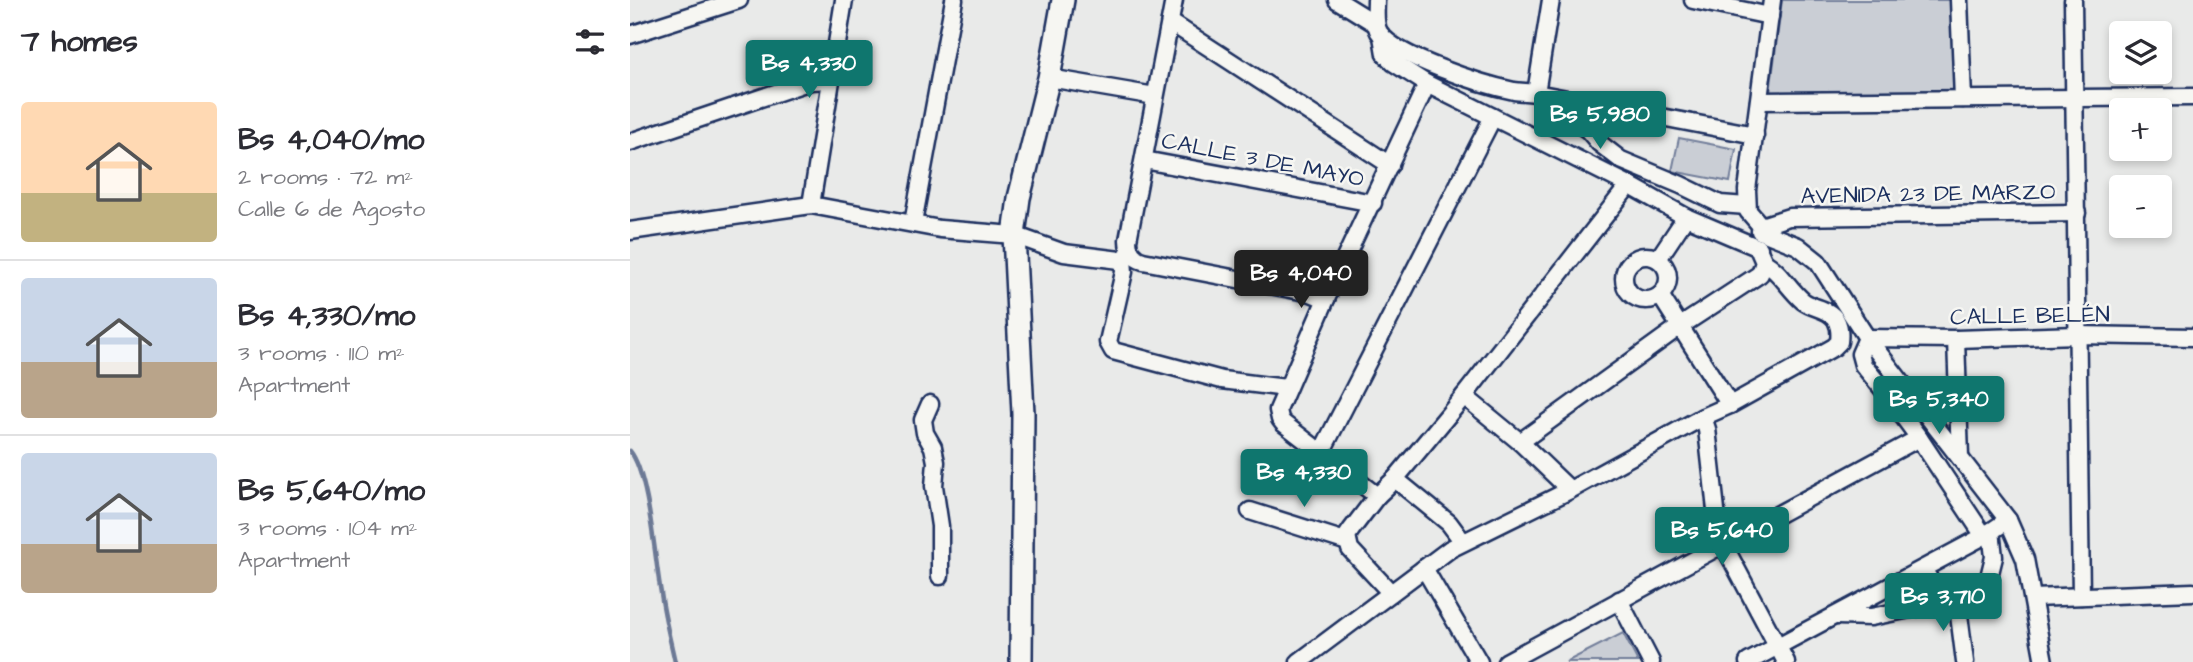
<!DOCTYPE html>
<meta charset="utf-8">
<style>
body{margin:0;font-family:"Architects Daughter",sans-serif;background:#f2f2f3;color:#2b2b33;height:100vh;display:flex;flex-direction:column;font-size:26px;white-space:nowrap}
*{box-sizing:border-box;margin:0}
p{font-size:23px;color:#7c7c81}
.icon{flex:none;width:38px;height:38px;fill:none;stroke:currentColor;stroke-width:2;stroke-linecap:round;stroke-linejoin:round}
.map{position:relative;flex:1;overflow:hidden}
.sheet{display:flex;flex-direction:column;background:#fff;width:630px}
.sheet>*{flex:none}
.fabs{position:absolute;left:1479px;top:21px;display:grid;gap:14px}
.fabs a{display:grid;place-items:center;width:63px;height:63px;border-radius:7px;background:#fff;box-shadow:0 4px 10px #0003;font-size:35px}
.price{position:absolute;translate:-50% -60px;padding:0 16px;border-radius:7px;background:#0f766e;color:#fff;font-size:23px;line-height:46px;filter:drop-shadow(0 2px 4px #0008)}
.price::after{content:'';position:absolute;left:50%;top:42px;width:21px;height:16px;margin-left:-10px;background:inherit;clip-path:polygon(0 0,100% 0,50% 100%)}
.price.current{background:#222;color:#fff}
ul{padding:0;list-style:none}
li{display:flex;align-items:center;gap:21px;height:175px;padding:0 21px}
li+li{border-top:2px solid #e1e1e2}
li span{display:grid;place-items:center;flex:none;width:196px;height:140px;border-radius:7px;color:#555}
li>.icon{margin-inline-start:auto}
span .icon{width:84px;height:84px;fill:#fffc;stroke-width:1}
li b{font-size:30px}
h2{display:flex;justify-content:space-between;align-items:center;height:84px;padding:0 21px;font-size:30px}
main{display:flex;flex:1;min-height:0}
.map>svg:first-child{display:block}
</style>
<main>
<section class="sheet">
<h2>7 homes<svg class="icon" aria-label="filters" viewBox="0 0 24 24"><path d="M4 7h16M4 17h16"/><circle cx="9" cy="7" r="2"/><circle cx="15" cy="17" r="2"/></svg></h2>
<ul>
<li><span style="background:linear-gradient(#ffd9b3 65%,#c2b280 0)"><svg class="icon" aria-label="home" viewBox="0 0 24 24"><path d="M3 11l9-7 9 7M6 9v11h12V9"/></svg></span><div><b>Bs 4,040/mo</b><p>2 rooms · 72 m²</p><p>Calle 6 de Agosto</p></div></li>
<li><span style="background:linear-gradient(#c9d6e8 60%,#b9a48a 0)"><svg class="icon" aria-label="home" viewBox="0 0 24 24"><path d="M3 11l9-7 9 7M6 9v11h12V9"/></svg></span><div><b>Bs 4,330/mo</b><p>3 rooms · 110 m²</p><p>Apartment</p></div></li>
<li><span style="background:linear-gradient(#c9d6e8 65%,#b9a48a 0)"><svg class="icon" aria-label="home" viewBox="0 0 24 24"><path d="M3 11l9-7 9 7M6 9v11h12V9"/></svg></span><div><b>Bs 5,640/mo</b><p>3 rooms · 104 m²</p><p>Apartment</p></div></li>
</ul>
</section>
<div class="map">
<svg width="1563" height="662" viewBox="0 0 1563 662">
<rect width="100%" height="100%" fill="#e9eae9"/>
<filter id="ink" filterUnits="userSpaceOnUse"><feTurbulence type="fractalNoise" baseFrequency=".0143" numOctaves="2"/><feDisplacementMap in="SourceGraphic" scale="14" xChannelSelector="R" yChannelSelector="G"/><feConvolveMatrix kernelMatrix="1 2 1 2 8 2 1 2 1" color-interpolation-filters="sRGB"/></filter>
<g filter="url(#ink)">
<!-- green -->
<g fill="#caced5" stroke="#727e9a" stroke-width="2">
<polygon points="1152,0 1320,0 1324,94 1140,93"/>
<polygon points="1049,138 1106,149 1100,182 1042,171"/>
<polygon points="993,633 1008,662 936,662"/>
</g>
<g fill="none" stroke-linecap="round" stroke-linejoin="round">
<!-- stream -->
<path stroke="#6c7995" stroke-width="4.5" d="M0,451c19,23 25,110 31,142 3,23 9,46 14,69"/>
<defs>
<g id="street">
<path d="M544,0l-46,240c0,11 5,18 15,21l168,32 15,6"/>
<polyline points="707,0 746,24"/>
<path d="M746,0c0,10 -2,23 3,32 15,25 106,53 135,59 7,1 15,1 22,2l219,42"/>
<polyline points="921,0 906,93 922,109 942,119 958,130 969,143 991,160 1051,185 1090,204 1117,206"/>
<polyline points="1063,0 1140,16"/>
<polyline points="1142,0 1117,190 1118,211 1131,226 1159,217 1447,213"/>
<polyline points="1329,0 1333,99"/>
<polyline points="1443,0 1451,596"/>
<polyline points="540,22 760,165"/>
<polyline points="0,35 109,0"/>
<polyline points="752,36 755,54 764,63 797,84 999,185 1056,217 1129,248"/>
<polyline points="419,78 525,96"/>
<polyline points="1129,101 1563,97"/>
<polyline points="0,142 181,81 200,80"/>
<polyline points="514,160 743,203"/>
<polyline points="181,205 214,0"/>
<polyline points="283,223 324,0"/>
<polyline points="0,231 181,205 310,229 384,235 434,253 490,260 501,254"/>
<polyline points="1130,231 1168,246 1188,262 1237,338 1378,520 1395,559 1414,662"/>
<circle cx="1016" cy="278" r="22"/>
<polyline points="493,259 494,272 478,342 483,351 592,380 656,388"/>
<polyline points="1028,259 1056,217"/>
<polyline points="1030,295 1100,405"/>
<polyline points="1326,339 1330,457"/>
<polyline points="834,396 890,442 940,490"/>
<polyline points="300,404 293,420 295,433 303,447 306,462 304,486 310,526 310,576"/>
<polyline points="1073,417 1077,429 1088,528 1090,538 1156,662"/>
<polyline points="890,442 1049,327 1130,274 1134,262 1130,253"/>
<polyline points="691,453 863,117"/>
<polyline points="765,479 819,523 833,542"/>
<polyline points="747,496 653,423 650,419 648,410 696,299 797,84"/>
<polyline points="620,511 718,542"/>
<polyline points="1354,536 1289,438 1256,393 1233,365 1230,354 1237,338 1326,339 1447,335 1563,337"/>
<polyline points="794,568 849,662"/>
<polyline points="1293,569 1301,582 1320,601"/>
<polyline points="761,593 720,549 717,536 721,530 747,496 765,479 834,396 999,185"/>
<polyline points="1403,598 1563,592"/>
<polyline points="1327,599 1335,662"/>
<polyline points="989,600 1021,662"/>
<polyline points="1207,616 1241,617 1320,601 1342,594 1357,585 1364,557 1361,531"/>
<path d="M669,662l151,-113 120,-59 133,-73 27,-12 104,-58 5,-5c1,-8 1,-15 -3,-22 -7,-12 -23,-11 -33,-19 -15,-13 -22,-29 -39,-39"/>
<polyline points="876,662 1289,438"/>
<polyline points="1118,662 1354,536 1378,520"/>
</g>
<polyline id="secondary" points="391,662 393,413 384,235 389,198 419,78 433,0"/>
</defs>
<!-- street casing -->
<use href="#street" stroke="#1b2f5e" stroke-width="21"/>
<!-- secondary casing -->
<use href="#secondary" stroke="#1b2f5e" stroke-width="26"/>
<!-- street -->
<use href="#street" stroke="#f6f6f2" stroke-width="16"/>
<!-- secondary -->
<use href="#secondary" stroke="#f6f6f2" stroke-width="21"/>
</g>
</g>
<g text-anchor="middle" stroke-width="5" stroke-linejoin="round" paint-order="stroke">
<!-- street labels -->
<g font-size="23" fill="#1b2f5e" stroke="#f6f6f2">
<text transform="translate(633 159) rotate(11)" y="8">CALLE 3 DE MAYO</text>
<text transform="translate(1298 193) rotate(-1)" y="8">AVENIDA 23 DE MARZO</text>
<text transform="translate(1400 315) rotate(-1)" y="8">CALLE BELÉN</text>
</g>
</g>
</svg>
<div class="fabs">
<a><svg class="icon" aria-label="layers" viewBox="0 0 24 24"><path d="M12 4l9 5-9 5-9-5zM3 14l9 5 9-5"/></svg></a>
<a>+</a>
<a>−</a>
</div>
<b class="price" style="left:179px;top:100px">Bs 4,330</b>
<b class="price" style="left:970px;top:151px">Bs 5,980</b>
<b class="price current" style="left:671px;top:310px">Bs 4,040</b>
<b class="price" style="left:1309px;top:436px">Bs 5,340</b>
<b class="price" style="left:674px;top:509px">Bs 4,330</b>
<b class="price" style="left:1092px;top:567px">Bs 5,640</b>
<b class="price" style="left:1313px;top:633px">Bs 3,710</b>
</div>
</main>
